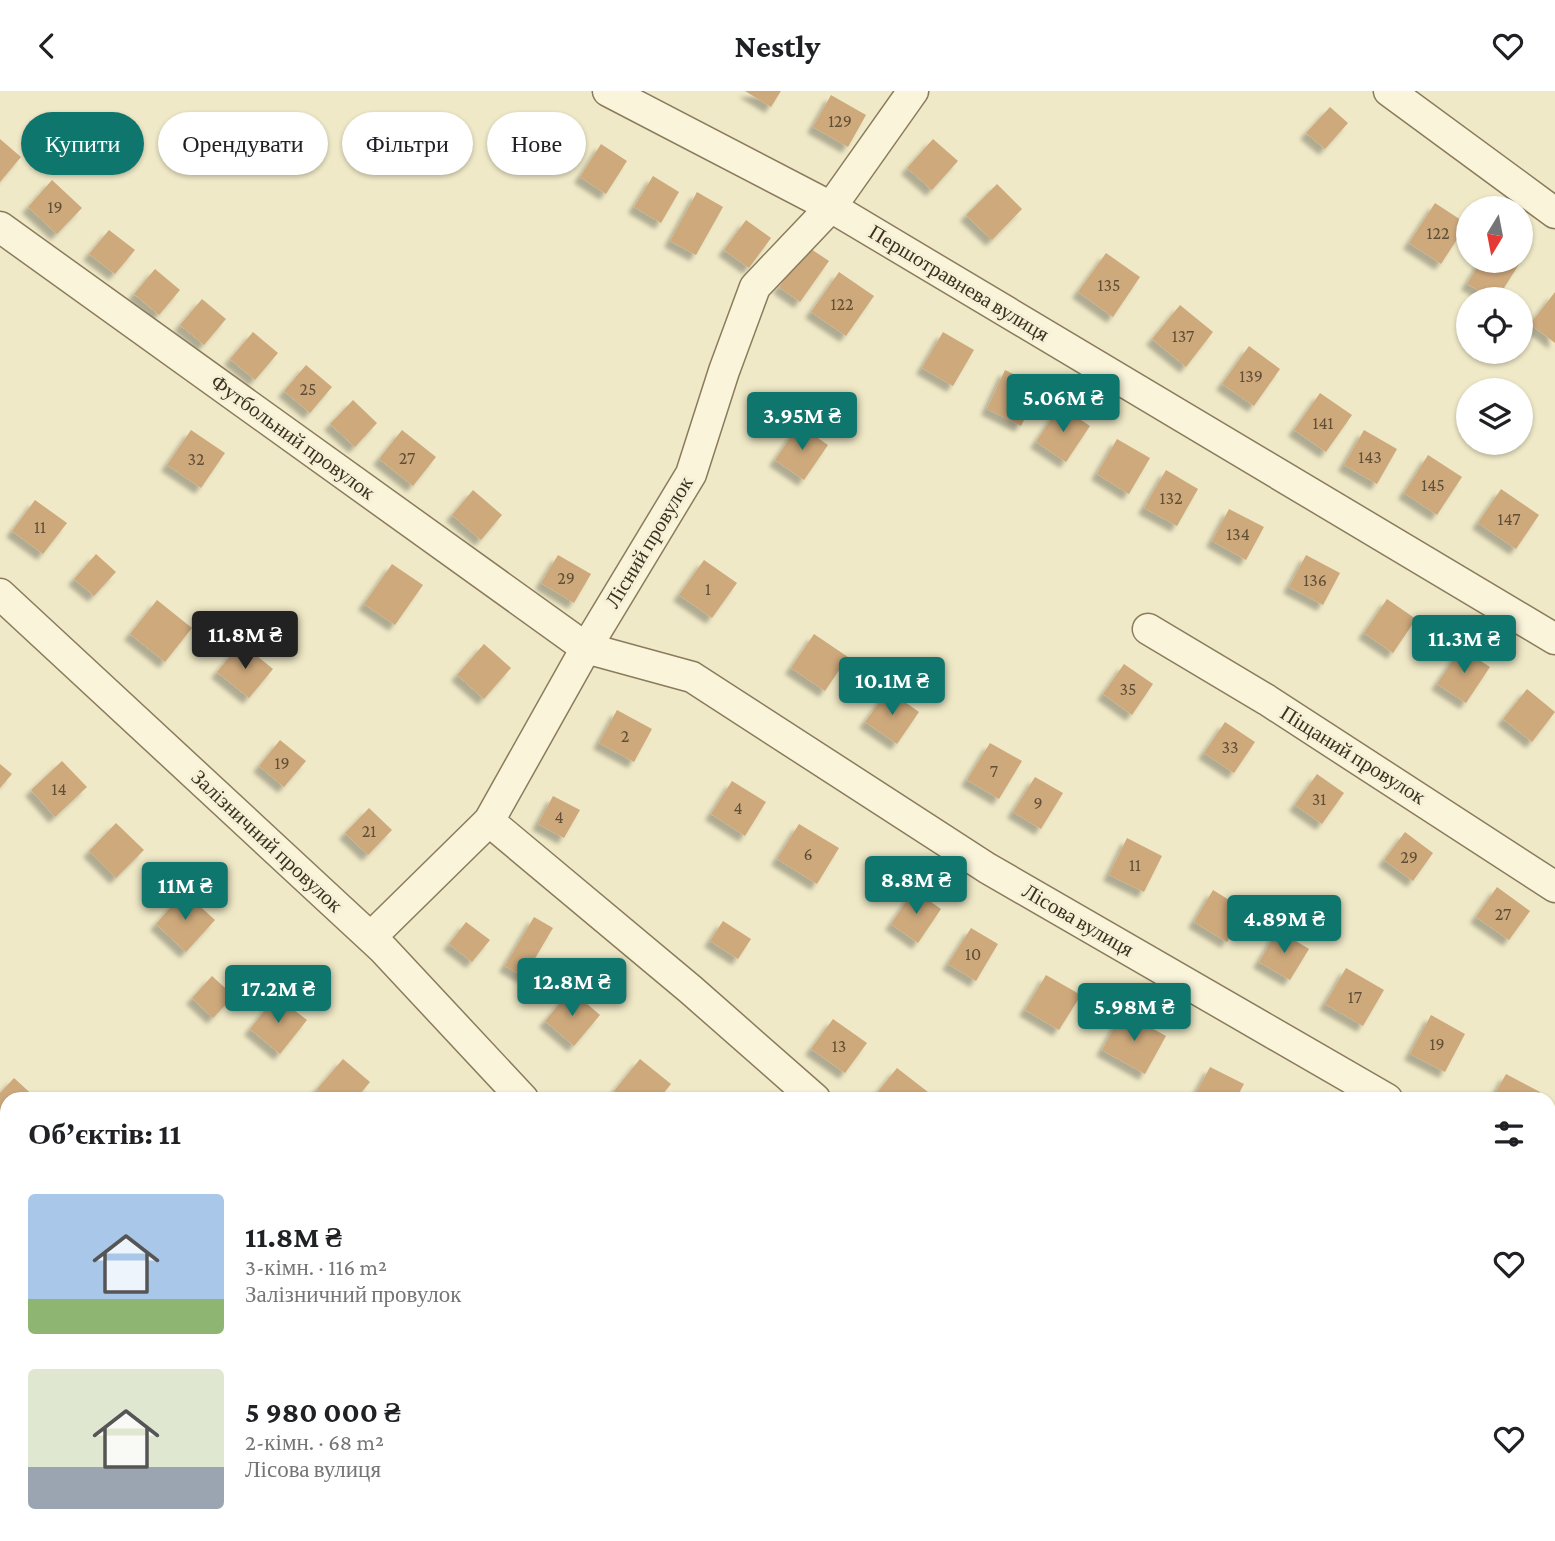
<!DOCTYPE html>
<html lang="uk">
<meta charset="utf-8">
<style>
body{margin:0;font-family:"Crimson Pro",serif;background:#f2f2f2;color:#202124;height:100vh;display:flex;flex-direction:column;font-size:26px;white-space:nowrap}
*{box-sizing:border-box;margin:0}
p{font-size:23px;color:#757577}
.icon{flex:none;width:38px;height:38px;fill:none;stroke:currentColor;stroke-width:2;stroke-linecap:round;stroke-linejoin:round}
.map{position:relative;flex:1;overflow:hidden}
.panel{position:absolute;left:0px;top:1001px;width:1556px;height:450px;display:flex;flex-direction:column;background:#fff;border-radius:21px 21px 0 0;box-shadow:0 2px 5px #0004}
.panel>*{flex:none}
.top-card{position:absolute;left:21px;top:21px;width:700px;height:63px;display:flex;gap:14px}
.needle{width:46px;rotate:190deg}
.buttons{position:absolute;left:1456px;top:105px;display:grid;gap:14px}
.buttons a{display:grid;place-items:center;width:77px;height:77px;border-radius:50%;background:#fff;box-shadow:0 2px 5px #0004;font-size:35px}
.price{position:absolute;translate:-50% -60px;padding:0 16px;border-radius:7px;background:#0f766e;color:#fff;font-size:23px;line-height:46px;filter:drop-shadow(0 2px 4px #0008)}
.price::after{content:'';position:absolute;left:50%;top:42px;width:21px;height:16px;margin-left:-10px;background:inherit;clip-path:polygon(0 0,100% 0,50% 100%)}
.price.current{background:#222;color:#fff}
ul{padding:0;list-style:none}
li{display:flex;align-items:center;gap:21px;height:175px;padding:0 28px}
li span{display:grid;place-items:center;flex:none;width:196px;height:140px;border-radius:7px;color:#555}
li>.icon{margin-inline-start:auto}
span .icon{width:84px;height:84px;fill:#fffc;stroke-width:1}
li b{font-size:30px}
h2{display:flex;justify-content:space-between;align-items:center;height:84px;padding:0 28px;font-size:30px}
.pill{padding:0 24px;border-radius:32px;background:#fff;box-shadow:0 2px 5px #0004;font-size:24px;line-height:63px}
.pill.current{background:#0f766e;color:#fff}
header{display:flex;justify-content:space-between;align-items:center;height:91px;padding:0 28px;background:#fff;font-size:32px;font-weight:700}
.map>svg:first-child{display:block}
</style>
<header><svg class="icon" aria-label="back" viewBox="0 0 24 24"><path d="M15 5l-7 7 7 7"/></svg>Nestly<svg class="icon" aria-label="heart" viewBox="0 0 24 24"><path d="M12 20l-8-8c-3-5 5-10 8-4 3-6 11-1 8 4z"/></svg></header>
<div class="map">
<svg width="1555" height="1450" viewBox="0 0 1555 1450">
<defs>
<filter id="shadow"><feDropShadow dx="-6" dy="6" stdDeviation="2" flood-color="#0004"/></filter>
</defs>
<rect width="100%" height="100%" fill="#efe9c7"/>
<!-- building -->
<g fill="#cea97c" filter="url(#shadow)">
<polygon points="745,0 781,0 771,16"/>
<polygon points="831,4 866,24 848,56 813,36"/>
<polygon points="1330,16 1348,32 1325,58 1306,42"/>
<polygon points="538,23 565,38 548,68 521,52"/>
<polygon points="0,48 21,66 0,91"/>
<polygon points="933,48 958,70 932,99 907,77"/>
<polygon points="601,53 627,70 606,103 580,86"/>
<polygon points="653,85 679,101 661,132 634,116"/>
<polygon points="52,89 82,117 57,143 28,116"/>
<polygon points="997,93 1022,118 992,149 966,124"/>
<polygon points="697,101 723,116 696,164 670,150"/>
<polygon points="1435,112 1467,133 1441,173 1409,152"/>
<polygon points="746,129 771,147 749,177 724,159"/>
<polygon points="109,139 135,159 115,183 89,163"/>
<polygon points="808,156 829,170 800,211 779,196"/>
<polygon points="1106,162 1140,186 1113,226 1078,201"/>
<polygon points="1481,170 1521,170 1497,208 1493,208 1467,193"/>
<polygon points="155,178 180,199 159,224 134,203"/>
<polygon points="839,181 874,205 846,245 811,221"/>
<polygon points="1555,201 1555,252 1530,233"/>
<polygon points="202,208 226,228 204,254 180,234"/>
<polygon points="1180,214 1213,241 1186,276 1152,248"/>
<polygon points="253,241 278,262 255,289 230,268"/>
<polygon points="943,241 974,259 953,295 922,277"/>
<polygon points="1249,255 1280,278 1254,315 1222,293"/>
<polygon points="306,274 332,296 310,322 284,300"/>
<polygon points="1005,279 1040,296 1021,335 987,318"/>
<polygon points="1320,302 1352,324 1326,361 1294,339"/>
<polygon points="353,309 377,332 355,356 330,333"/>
<polygon points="1060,315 1090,335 1066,371 1036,351"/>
<polygon points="799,334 828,354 804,389 775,369"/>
<polygon points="191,339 225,362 201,397 167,374"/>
<polygon points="402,339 436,366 413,395 379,368"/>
<polygon points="1364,339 1397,358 1377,393 1344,374"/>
<polygon points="1117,348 1150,367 1129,403 1097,383"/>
<polygon points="1428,364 1462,386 1437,424 1404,402"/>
<polygon points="1166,379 1198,398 1177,435 1144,417"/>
<polygon points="1501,398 1539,424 1516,458 1478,432"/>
<polygon points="473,399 502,424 481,449 452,424"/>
<polygon points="35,409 67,432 43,463 12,440"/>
<polygon points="1229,418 1264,436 1246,469 1212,450"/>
<polygon points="96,463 116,481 94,505 74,488"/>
<polygon points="558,464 591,483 574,512 541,492"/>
<polygon points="1306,464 1340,482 1323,514 1289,496"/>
<polygon points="704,469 737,492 712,527 679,504"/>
<polygon points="392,473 423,494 395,534 364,513"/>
<polygon points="1387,508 1416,528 1393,562 1364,542"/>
<polygon points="157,509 192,537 165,571 130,543"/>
<polygon points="814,543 848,566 825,600 791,577"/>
<polygon points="241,552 273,578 249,607 217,581"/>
<polygon points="484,553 511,577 484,608 457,584"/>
<polygon points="1461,557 1490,576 1466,612 1437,593"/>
<polygon points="1124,573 1153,593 1132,624 1103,603"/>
<polygon points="1527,598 1555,621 1532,651 1503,628"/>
<polygon points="888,599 919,621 897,653 865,631"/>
<polygon points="617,619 652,638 634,671 599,652"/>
<polygon points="1225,631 1255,651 1234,682 1204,662"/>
<polygon points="280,649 306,670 284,696 259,675"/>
<polygon points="990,652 1022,670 999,708 967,689"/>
<polygon points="62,670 87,696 55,726 31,699"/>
<polygon points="0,673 12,683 0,697"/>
<polygon points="1317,683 1344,702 1322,733 1295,714"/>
<polygon points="1035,686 1063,702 1041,738 1013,721"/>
<polygon points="732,690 766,711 745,745 711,723"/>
<polygon points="553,705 580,719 564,747 538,733"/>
<polygon points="369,717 392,739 368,764 345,742"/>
<polygon points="116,732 144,759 116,787 89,760"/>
<polygon points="799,733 839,757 817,793 777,768"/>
<polygon points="1405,741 1433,762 1413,790 1384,769"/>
<polygon points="1127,747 1162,765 1144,801 1109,784"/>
<polygon points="1497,796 1530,820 1509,849 1476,826"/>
<polygon points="914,799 941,818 918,852 891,833"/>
<polygon points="1213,799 1247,820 1227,851 1194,831"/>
<polygon points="184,801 215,829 186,861 156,833"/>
<polygon points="534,826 553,837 524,886 505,875"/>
<polygon points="723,830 751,848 738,868 710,850"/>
<polygon points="466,831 490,849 472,871 449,853"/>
<polygon points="971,837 998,853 976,890 948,873"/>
<polygon points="1278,839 1309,858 1290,889 1259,871"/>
<polygon points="1346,877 1384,899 1363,935 1325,913"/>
<polygon points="1046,884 1081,904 1059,939 1025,919"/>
<polygon points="212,885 234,905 213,927 192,907"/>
<polygon points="571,899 600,924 574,955 545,930"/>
<polygon points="276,905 307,929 280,963 250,938"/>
<polygon points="1123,921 1166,945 1145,983 1102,959"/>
<polygon points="1431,924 1465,943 1445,981 1410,963"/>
<polygon points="833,928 867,952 845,982 811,958"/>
<polygon points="343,968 370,991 356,1008 329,1008 317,998"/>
<polygon points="640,968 671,993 659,1008 624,1008 614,1000"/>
<polygon points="1210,976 1244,993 1236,1008 1193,1008"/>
<polygon points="897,977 928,1001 922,1008 872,1008"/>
<polygon points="1506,983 1540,1001 1536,1008 1492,1008"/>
<polygon points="14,987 37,1008 7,1008 7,1062 0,1056 0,1002"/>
<polygon points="1332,1444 1380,1444 1376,1450 1328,1450"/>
<polygon points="1501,1444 1545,1444 1541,1450 1498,1450"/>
</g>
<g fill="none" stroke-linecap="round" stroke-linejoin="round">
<defs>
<g id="street">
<polyline points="608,0 831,116 1555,548"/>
<polyline points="1389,0 1555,122"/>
<polyline points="0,136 586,557 692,586 987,777 1387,1008"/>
<polyline points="0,503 383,858 523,1008"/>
<polyline points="1148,538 1267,609 1555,796"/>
<polyline points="489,730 690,898 815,1008"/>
<polyline points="371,846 489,730 586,557 691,383 724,280 755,196 831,116 913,0"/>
<polyline points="1549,1101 1555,1105"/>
<polyline points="1549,1260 1555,1251"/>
<polyline points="931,1444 937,1450"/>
<polyline points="1269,1444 1275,1450"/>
<polyline points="1426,1450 1430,1444"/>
</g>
<g id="primary">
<polyline points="0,1331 7,1340"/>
<polyline points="89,1444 94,1450"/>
</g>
</defs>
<!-- street casing -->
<use href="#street" stroke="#8b7b5c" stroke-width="33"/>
<!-- primary casing -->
<use href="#primary" stroke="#594930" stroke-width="42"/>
<!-- street -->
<use href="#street" stroke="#f9f4da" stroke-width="30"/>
<!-- primary -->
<use href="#primary" stroke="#f2e39f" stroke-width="38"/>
</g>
<g text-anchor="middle" stroke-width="6" stroke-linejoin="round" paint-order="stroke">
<!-- number labels -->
<g font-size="18" fill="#604f37">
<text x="840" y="36">129</text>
<text x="55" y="122">19</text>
<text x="1438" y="148">122</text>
<text x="1109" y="200">135</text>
<text x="842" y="219">122</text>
<text x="1183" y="251">137</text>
<text x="1251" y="291">139</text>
<text x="308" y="304">25</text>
<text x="1323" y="338">141</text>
<text x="1370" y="372">143</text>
<text x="407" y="373">27</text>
<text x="196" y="374">32</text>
<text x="1433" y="400">145</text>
<text x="1171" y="413">132</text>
<text x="1509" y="434">147</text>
<text x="40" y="442">11</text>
<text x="1238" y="449">134</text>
<text x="566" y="493">29</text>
<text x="1315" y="495">136</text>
<text x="708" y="504">1</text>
<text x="1128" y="604">35</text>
<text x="625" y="651">2</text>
<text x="1230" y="662">33</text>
<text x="282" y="678">19</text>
<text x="994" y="686">7</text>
<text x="59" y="704">14</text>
<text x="1319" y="714">31</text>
<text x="1038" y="718">9</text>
<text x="738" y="723">4</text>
<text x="559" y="732">4</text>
<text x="369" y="746">21</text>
<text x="808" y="769">6</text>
<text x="1409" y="772">29</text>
<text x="1135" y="780">11</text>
<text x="1503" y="829">27</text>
<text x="973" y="869">10</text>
<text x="1355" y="912">17</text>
<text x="1437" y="959">19</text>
<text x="839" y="961">13</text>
</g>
<!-- street labels -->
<g font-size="21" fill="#3b3120" stroke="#f6f1d6">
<text transform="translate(959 192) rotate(31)" y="7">Першотравнева вулиця</text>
<text transform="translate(293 346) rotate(36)" y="7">Футбольний провулок</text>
<text transform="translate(649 451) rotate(-59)" y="7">Лісний провулок</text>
<text transform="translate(1353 664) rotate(32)" y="7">Піщаний провулок</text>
<text transform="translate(267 750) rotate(43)" y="7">Залізничний провулок</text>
<text transform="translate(1078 829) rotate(30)" y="7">Лісова вулиця</text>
</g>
</g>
</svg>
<div class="buttons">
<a><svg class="needle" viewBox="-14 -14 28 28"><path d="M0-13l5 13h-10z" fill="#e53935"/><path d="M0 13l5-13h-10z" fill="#757577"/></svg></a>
<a><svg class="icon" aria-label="locate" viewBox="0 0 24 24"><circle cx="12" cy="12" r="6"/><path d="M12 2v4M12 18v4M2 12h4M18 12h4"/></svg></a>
<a><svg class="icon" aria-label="layers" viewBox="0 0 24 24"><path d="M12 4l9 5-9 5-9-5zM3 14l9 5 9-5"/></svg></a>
</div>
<b class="price" style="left:1063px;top:343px">5.06M ₴</b>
<b class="price" style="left:802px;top:361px">3.95M ₴</b>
<b class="price current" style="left:245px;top:580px">11.8M ₴</b>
<b class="price" style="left:1464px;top:584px">11.3M ₴</b>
<b class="price" style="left:892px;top:626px">10.1M ₴</b>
<b class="price" style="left:916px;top:825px">8.8M ₴</b>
<b class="price" style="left:185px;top:831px">11M ₴</b>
<b class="price" style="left:1284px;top:864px">4.89M ₴</b>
<b class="price" style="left:572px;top:927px">12.8M ₴</b>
<b class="price" style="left:278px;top:934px">17.2M ₴</b>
<b class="price" style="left:1134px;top:952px">5.98M ₴</b>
<div class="top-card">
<a class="pill current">Купити</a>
<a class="pill">Орендувати</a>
<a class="pill">Фільтри</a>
<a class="pill">Нове</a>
</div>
<section class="panel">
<h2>Об’єктів: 11<svg class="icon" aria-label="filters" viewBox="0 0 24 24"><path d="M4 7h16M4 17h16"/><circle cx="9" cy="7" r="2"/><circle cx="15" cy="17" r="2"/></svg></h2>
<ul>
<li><span style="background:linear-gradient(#a9c7e8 75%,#8fb573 0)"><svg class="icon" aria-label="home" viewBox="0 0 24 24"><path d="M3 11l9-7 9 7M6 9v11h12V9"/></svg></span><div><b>11.8M ₴</b><p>3-кімн. · 116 m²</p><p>Залізничний провулок</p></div><svg class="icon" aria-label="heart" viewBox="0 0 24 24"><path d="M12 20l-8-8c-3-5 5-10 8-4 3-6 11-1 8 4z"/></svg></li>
<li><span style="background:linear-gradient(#dfe7d0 70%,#9aa5b1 0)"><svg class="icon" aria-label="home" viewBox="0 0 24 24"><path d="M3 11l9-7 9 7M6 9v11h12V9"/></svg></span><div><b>5 980 000 ₴</b><p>2-кімн. · 68 m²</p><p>Лісова вулиця</p></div><svg class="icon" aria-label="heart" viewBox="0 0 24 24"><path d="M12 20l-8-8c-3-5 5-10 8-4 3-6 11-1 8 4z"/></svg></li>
</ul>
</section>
</div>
